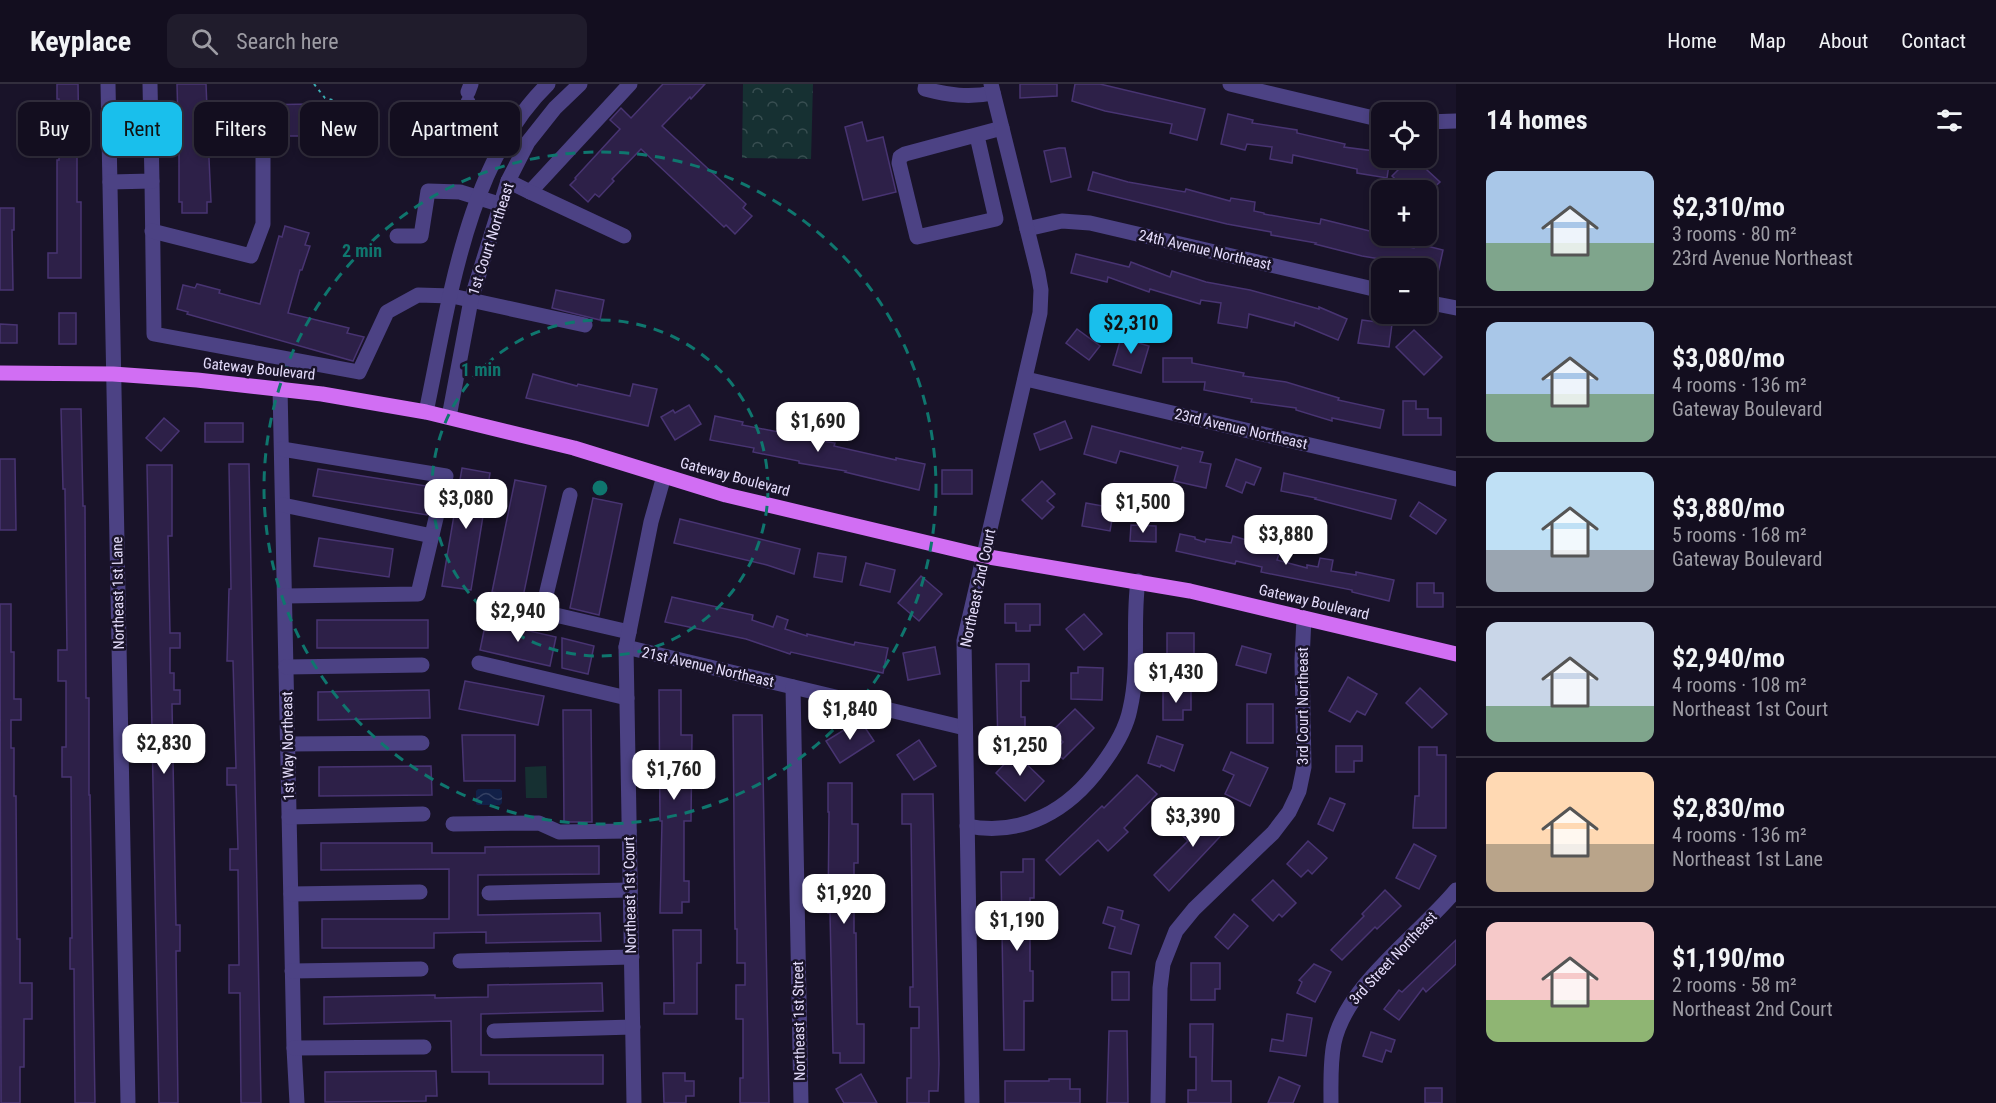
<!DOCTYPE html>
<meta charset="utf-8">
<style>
body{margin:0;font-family:"Roboto Condensed",sans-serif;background:#201c2c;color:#f1f3f6;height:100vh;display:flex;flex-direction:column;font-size:22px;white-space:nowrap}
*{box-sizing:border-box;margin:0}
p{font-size:20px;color:#9d9ca4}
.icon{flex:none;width:33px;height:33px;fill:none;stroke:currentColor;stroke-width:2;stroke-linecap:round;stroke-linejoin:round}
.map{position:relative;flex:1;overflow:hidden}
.details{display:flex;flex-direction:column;background:#130e1f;width:540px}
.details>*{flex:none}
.top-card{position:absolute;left:18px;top:18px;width:570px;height:54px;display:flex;gap:12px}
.tools{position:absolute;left:1371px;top:18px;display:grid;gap:12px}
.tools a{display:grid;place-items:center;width:66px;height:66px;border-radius:12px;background:#130e1f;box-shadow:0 3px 9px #0003,0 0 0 2px #322e3d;font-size:30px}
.price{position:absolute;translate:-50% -51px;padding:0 14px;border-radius:12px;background:#fff;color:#222;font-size:20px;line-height:39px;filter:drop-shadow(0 2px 3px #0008)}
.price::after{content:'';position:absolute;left:50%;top:36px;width:18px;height:14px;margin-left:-9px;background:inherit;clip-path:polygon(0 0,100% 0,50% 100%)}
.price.selected{background:#19bfec;color:#111}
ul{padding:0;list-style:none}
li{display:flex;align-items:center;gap:18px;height:150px;padding:0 30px}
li+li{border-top:2px solid #322e3d}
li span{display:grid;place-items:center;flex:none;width:168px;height:120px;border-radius:12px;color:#555}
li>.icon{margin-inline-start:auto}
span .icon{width:72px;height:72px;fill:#fffc;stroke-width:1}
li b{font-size:26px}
h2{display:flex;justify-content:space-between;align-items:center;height:72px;padding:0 30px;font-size:26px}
.tag{padding:0 21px;border-radius:12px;background:#130e1f;box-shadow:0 3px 9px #0003,0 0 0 2px #322e3d;font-size:21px;line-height:54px}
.tag.selected{background:#19bfec;color:#111}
header{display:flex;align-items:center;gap:36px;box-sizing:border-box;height:84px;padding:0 30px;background:#130e1f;border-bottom:2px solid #322e3d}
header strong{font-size:28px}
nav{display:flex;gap:33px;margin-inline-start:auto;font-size:21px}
.search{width:420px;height:54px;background:#201c2c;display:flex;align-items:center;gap:15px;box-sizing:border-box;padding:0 21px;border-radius:12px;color:#9d9ca4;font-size:22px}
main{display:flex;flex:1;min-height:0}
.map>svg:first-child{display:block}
</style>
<header>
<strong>Keyplace</strong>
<div class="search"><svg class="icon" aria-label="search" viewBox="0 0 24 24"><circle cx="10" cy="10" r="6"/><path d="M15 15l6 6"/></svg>Search here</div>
<nav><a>Home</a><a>Map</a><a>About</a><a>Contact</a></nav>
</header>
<main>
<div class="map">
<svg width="1456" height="1019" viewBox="0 0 1456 1019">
<defs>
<pattern id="park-crowns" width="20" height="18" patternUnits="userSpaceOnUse" patternTransform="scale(1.5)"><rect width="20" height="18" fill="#163032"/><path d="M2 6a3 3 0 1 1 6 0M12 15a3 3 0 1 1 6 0" fill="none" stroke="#384e51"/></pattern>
<pattern id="water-waves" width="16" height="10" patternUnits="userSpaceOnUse" patternTransform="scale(1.5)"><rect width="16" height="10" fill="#122048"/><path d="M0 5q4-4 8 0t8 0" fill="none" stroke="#344063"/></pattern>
</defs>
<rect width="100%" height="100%" fill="#191329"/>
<!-- grass -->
<polygon fill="#163032" points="546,682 547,714 526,714 525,683"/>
<!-- park -->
<polygon fill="url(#park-crowns)" points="743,0 813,0 811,75 742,74"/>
<!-- water -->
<polygon fill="url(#water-waves)" points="478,705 500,705 502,707 502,719 500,721 478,721 476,720 476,707"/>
<!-- building -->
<g fill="#2d2048" stroke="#483472" stroke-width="1.5">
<polygon points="57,0 78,0 79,58 77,58 77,118 81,118 81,194 48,194 48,169 57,169 57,76 59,76 59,15 57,15"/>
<polygon points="177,0 206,0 207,24 248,24 248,21 312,20 313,24 325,24 325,49 305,52 269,52 262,50 257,52 208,53 211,118 207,118 207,129 182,129 182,118 179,118 179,54 162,54 161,38 178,38"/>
<polygon points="663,0 705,0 691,15 690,13 662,42 746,120 743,124 752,132 735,150 726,141 724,143 641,65 612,95 614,97 599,113 595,110 588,118 570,101 576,95 575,94 620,45 610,36 621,24 631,34"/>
<polygon points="1020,0 1057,0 1057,12 1020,14"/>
<polygon points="1075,0 1100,0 1205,25 1197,56 1170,49 1172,40 1105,27 1072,17"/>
<polygon points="1228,30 1253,36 1252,39 1297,46 1297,49 1345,60 1344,63 1382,68 1382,74 1390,74 1387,94 1357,89 1357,85 1293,71 1292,79 1270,75 1272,63 1247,60 1245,66 1221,60"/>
<polygon points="862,38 867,57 883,53 896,108 863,116 845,43"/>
<polygon points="1059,64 1065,64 1071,93 1051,98 1044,67"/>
<polygon points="1410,74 1414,74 1440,98 1431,106 1407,106 1392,92"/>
<polygon points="1093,88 1128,98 1185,108 1186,105 1230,117 1231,114 1255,118 1254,127 1264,129 1264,130 1320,140 1321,135 1382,150 1382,152 1391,152 1390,160 1414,164 1415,159 1443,166 1438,189 1426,187 1426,184 1409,182 1410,180 1362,172 1315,160 1316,159 1271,151 1271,148 1227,140 1088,106"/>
<polygon points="0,124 14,124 14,146 12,146 13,206 0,206"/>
<polygon points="285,142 309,149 305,161 310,162 302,186 300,186 288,229 349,244 347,249 364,253 353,277 187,230 188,228 177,225 183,201 195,204 197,200 220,206 219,209 260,220 279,152 282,153"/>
<polygon points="1076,170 1129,183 1131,178 1170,193 1172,187 1206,198 1250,206 1319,225 1319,223 1347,235 1338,256 1295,238 1294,242 1249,230 1247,244 1218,239 1221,219 1201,216 1200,220 1150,205 1149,208 1108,193 1107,198 1071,189"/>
<polygon points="556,206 604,216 600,236 552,224"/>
<rect x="59" y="229" width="17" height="31"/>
<polygon points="1362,236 1392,240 1389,263 1358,259"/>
<polygon points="0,240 17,241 17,259 0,259"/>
<polygon points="1077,245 1100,262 1089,276 1066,259"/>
<polygon points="1414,246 1442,273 1424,291 1396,263"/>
<polygon points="1121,254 1149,262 1141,289 1113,281"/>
<polygon points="1163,274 1192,274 1192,279 1244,289 1243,292 1286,298 1339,314 1338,316 1384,326 1380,344 1332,334 1332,337 1296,326 1296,324 1251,318 1252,315 1204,306 1205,298 1163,298"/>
<polygon points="533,290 577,302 578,300 630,312 633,300 657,305 648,342 526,314"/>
<polygon points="1403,317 1416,317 1416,325 1428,325 1428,334 1441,334 1441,351 1403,351"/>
<polygon points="689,321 701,340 675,356 661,333 673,326 675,329"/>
<polygon points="61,325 81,325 83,422 85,422 86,614 89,614 89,711 90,711 95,1019 75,1019 74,885 70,885 70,854 72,854 71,693 62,693 62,663 66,663 66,597 58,597 58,566 67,566 65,405 63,405"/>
<polygon points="715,332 743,338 742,341 789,350 789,352 835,359 834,362 896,376 896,374 925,380 919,406 845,388 846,387 799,379 799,377 753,368 754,364 710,356"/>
<polygon points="164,334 179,347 161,367 146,354"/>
<polygon points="1065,337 1072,354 1040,366 1034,350"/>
<rect x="205" y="339" width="38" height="19"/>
<polygon points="1092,342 1181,365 1182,363 1203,368 1200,378 1211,380 1206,404 1174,397 1178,382 1120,367 1116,379 1084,370"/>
<polygon points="0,375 15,375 16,446 0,446"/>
<polygon points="1236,375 1261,384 1254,401 1246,398 1242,409 1226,402"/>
<polygon points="229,380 249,380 261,1019 241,1019 240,909 229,909 229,881 239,881 238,786 230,786 230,765 238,765 236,701 227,701 227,684 236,684 233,577 227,577 229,505 231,505"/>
<polygon points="147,381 172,381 172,452 168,452 170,549 180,549 180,564 170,564 170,589 174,589 174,606 180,606 180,620 172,620 176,841 180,841 180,867 176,867 178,1019 159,1019"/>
<polygon points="462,384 490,389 471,506 442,502"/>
<polygon points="318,385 433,403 427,431 313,412"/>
<rect x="942" y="386" width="30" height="24"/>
<polygon points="1284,389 1396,416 1391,435 1315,415 1316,414 1281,407"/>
<polygon points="515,396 546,402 523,513 492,508"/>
<polygon points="1042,397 1055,410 1047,417 1054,423 1042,435 1022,416"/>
<polygon points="593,414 622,420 599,531 570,524"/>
<polygon points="1419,418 1446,436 1436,450 1410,432"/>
<polygon points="1086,419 1114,424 1110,447 1082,442"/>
<polygon points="680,435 800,465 794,490 767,481 674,459"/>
<polygon points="1131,441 1156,442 1156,458 1130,457"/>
<polygon points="1180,450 1195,453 1195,455 1205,458 1206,455 1231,459 1233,452 1253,458 1252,464 1279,470 1277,476 1307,484 1307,481 1318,483 1320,474 1333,476 1331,487 1356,491 1356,488 1394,496 1389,517 1352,508 1352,506 1261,488 1262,483 1236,477 1235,480 1176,467"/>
<polygon points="319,454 393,465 389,493 314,482"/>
<polygon points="818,469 846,473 842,498 814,493"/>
<polygon points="866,479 895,486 890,508 860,501"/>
<polygon points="921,492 942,510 919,537 898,519"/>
<polygon points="1417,499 1434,499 1434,509 1443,509 1443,523 1417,523"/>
<polygon points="672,513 753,531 752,536 773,543 777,532 788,536 785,545 807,552 807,550 854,561 855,558 888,564 883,589 791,568 790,570 746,555 665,538"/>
<polygon points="0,520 11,520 11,568 14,568 14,615 21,615 21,636 11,636 11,664 14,664 14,712 16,712 17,855 20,855 20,899 32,899 32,935 24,935 24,983 20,983 20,1019 1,1019"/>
<polygon points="1005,520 1040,520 1040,541 1030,541 1030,547 1016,547 1016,539 1005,539"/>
<polygon points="1084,530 1102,550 1084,566 1066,545"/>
<rect x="317" y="536" width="111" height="28"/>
<polygon points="486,537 556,553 550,582 480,566"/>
<rect x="1167" y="549" width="27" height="30"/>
<polygon points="562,554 594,562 588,590 562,584"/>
<polygon points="1242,562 1271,570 1266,589 1236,581"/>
<polygon points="935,563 940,590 908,596 903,569"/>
<polygon points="996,580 1029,580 1029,597 1021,597 1021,633 1025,633 1025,662 998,662"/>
<polygon points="1078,583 1103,584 1102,616 1071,615 1071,589 1078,589"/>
<polygon points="1348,593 1377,610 1365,631 1357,627 1350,638 1329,627"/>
<polygon points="465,597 544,612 538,641 459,625"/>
<polygon points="1420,604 1447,630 1432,644 1406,619"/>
<polygon points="429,606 430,634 318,636 318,608"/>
<polygon points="659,606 681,606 681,651 692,651 691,737 684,737 684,797 689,797 689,818 682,818 682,829 660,829 662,737 660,737"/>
<polygon points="1163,606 1191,606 1191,626 1183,626 1183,636 1163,636"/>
<rect x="1247" y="620" width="26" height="39"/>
<polygon points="1075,625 1094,644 1063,675 1054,667 1063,658 1052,647"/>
<polygon points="563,626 591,626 592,738 564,738"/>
<polygon points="733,631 762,631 769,1019 740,1019 740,994 743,994 743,935 736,935 736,901 745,901 745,879 737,879 737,845 735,845"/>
<polygon points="860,636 874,657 840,679 826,657"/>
<polygon points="462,651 515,651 515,697 464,697"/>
<polygon points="1157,652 1183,661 1174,687 1161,681 1160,683 1148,679"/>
<polygon points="919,656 936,682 914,696 897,671"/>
<polygon points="1336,662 1362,662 1362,677 1354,677 1354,688 1336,688"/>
<polygon points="1419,663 1437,663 1437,671 1446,671 1446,744 1413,744 1415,712 1419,712"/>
<polygon points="1231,668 1268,684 1250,722 1225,710 1234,691 1223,686"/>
<polygon points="1015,669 1044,697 1025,717 996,689"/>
<polygon points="431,682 432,711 319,712 319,683"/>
<polygon points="1137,691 1157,710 1124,744 1128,748 1108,767 1098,756 1060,791 1046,776 1102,722 1104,724"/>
<polygon points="828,699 852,699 852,740 858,740 858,779 854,779 854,849 856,849 857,940 864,940 864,979 840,979 840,969 833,969 830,829 828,829 829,728 828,728"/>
<polygon points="902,710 933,710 939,980 938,1007 929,1007 929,1019 907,1019 907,994 911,994 911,944 919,944 919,923 910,923 910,903 913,903 911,740 902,740"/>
<polygon points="1330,714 1345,720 1333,747 1318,740"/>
<polygon points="1210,723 1230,742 1169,807 1154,791 1188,757 1183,752"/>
<polygon points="1308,757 1327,774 1312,790 1308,786 1301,793 1287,780"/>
<polygon points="321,759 432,759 432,769 485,769 485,763 599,762 599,790 478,791 478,831 600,829 601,857 486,859 486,848 434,849 434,864 322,864 322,835 449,835 449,785 321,786"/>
<polygon points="1414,760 1436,772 1419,805 1396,794"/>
<polygon points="1023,775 1034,775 1034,814 1030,814 1030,887 1033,887 1033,917 1024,917 1024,966 1004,966 1001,788 1023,788"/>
<polygon points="1273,796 1296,819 1282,833 1279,830 1273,837 1252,816"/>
<polygon points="1385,806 1401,822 1377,845 1375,843 1342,876 1331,866 1364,832 1362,830"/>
<polygon points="1108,823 1123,827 1121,835 1139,841 1131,870 1109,864 1115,843 1103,839"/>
<polygon points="1234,830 1248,842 1228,865 1215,853"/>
<polygon points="673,846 701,846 701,879 697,879 697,930 664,930 664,919 674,919"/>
<polygon points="1456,856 1456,880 1426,908 1423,904 1399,936 1384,925 1399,906 1402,908"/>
<polygon points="1191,879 1220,879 1220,905 1215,905 1215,916 1191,916"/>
<polygon points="1314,880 1331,888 1315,918 1297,909 1302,898 1299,896"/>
<rect x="1112" y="888" width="17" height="28"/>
<polygon points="602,899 603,927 481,930 481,971 603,971 603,1000 489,1000 489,988 452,988 451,937 324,940 324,913 435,911 435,914 488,913 488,901"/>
<polygon points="1287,930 1312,934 1306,972 1270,967 1272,955 1283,957"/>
<polygon points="1190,940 1213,940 1212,997 1231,997 1231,1019 1188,1019 1188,1006 1196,1006 1196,973 1190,973"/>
<polygon points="1109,947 1127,947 1128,1019 1107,1019"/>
<polygon points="1371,948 1395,956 1391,968 1386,966 1382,978 1363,972"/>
<polygon points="436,987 437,1012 426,1012 426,1017 325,1018 325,988"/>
<polygon points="663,989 685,989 685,997 694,997 694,1012 686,1012 686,1019 664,1019"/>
<polygon points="861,990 877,1019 844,1019 836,1005"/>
<polygon points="1279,993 1300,1002 1293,1019 1268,1019"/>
<polygon points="1049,995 1070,995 1070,1005 1080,1005 1080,1019 1005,1019 1005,997 1049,997"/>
<rect x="1425" y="1004" width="17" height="15"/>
</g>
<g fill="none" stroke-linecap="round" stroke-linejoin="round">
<!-- path -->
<polyline stroke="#3bacb3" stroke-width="2" stroke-dasharray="3 4.5" stroke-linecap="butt" points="314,0 325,14 337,17"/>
<!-- minor -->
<g stroke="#4c4284" stroke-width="15">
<polyline points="108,0 128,1019"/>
<path d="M926,0l-1,5c23,6 44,9 68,4"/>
<polyline points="1230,0 1382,36"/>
<polyline points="468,8 471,0"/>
<path d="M468,18c1,22 12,37 30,49"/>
<polyline points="1426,38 1456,37"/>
<polyline points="977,52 996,135 917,153 899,79 900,73 905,70 1002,44"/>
<polyline points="152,97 154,250 359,288 387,228 418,211 452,212 585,241"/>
<polyline points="508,97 530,108 630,0"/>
<polyline points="110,98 152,97 150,0"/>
<polyline points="530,108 624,152"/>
<polyline points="1027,145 1062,137 1090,139 1382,207"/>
<polyline points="152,147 251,172 263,140 263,60"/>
<polyline points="397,152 421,152 428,107 460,108 502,121"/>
<polyline points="1426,218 1456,224"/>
<polyline points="1026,295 1456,395"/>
<polyline points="280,304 294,964 297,1019"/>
<path d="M426,328c23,-107 40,-249 122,-328"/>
<polyline points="449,333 471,216 508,97 528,58 555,24 580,0"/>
<polyline points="282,365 446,392 418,510 285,512"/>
<polyline points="283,421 432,452"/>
<polyline points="495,517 629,548"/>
<polyline points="542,528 570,411"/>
<polyline points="626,563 965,644"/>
<polyline points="479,579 627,614"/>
<polyline points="286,583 422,581"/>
<polyline points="793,603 801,1019"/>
<polyline points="288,660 422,659"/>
<polyline points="289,733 423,730"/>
<polyline points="453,740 539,739 559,748 629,747"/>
<path d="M967,742c56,11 102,-16 134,-60 12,-16 25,-36 29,-57 10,-42 2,-86 8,-128"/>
<polyline points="489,809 630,806"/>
<polyline points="291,810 420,808"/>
<polyline points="460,877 632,873"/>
<polyline points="292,887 421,885"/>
<polyline points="494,947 633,943"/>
<polyline points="294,964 424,963"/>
<polyline points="634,1019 626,563 651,438 664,392"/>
<polyline points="972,1019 964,557 1040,229 1041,206 1038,189 991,0"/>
<polyline points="1158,1019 1160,904 1163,880 1176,847 1194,825 1273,749 1289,728 1299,707 1304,683 1302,576 1304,534"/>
<path d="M1331,1019c0,-20 -1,-40 3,-60 12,-58 85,-108 122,-153"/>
</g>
<!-- major -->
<polyline stroke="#d16ef3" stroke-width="15" points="0,289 113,290 197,296 322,310 426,328 574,364 726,411 983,472 1190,507 1456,570"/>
</g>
<!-- distance rings -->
<g fill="none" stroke="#0f766e" stroke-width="3" stroke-dasharray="10 8">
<circle cx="600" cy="404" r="168"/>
<circle cx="600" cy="404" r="336"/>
</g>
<g text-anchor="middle" stroke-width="5" stroke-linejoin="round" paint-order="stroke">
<!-- street labels -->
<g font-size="15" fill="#e5ddfc" stroke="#191329">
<text transform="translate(491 155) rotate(-72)" y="5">1st Court Northeast</text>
<text transform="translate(1205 166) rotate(13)" y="5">24th Avenue Northeast</text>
<text transform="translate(259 285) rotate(6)" y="5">Gateway Boulevard</text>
<text transform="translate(1241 345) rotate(13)" y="5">23rd Avenue Northeast</text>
<text transform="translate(735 393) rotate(15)" y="5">Gateway Boulevard</text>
<text transform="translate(978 504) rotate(-78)" y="5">Northeast 2nd Court</text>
<text transform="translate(118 509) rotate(-91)" y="5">Northeast 1st Lane</text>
<text transform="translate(1314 518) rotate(13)" y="5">Gateway Boulevard</text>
<text transform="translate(708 583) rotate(13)" y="5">21st Avenue Northeast</text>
<text transform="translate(1303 622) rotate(-90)" y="5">3rd Court Northeast</text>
<text transform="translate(288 662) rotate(-91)" y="5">1st Way Northeast</text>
<text transform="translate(630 811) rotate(-91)" y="5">Northeast 1st Court</text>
<text transform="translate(1393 874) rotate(-47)" y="5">3rd Street Northeast</text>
<text transform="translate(799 937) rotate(-91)" y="5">Northeast 1st Street</text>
</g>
</g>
<circle cx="600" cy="404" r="9" fill="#0f766e" stroke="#191329" stroke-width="3"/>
<g font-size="18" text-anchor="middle" font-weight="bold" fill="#0f766e" stroke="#191329" stroke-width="5" stroke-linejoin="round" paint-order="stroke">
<text x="362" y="173">2 min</text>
<text x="481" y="292">1 min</text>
</g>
</svg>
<div class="tools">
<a><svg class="icon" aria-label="locate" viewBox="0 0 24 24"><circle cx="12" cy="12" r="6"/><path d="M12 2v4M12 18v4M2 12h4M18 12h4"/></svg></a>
<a>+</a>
<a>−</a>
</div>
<b class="price selected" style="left:1131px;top:271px">$2,310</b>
<b class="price" style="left:818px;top:369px">$1,690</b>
<b class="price" style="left:466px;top:446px">$3,080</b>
<b class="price" style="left:1143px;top:450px">$1,500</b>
<b class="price" style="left:1286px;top:482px">$3,880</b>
<b class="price" style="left:518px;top:559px">$2,940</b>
<b class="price" style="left:1176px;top:620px">$1,430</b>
<b class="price" style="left:850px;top:657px">$1,840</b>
<b class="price" style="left:164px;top:691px">$2,830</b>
<b class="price" style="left:1020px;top:693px">$1,250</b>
<b class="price" style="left:674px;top:717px">$1,760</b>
<b class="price" style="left:1193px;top:764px">$3,390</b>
<b class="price" style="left:844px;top:841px">$1,920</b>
<b class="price" style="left:1017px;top:868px">$1,190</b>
<div class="top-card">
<a class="tag">Buy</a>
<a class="tag selected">Rent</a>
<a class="tag">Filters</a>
<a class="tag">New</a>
<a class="tag">Apartment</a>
</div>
</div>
<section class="details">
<h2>14 homes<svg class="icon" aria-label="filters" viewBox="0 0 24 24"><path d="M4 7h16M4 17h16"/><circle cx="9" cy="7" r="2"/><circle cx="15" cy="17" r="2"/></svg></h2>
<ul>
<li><span style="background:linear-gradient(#a9c7e8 60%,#7fa58c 0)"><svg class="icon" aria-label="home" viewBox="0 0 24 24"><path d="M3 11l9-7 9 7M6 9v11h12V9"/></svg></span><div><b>$2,310/mo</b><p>3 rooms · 80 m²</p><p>23rd Avenue Northeast</p></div></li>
<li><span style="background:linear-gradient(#a9c7e8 60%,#7fa58c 0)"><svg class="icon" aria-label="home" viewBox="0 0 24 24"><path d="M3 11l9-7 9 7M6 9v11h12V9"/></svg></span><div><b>$3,080/mo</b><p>4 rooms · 136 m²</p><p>Gateway Boulevard</p></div></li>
<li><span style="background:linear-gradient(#bfe0f5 65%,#9aa5b1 0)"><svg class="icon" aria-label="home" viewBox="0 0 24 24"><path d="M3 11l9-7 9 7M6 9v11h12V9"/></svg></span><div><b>$3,880/mo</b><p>5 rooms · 168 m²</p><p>Gateway Boulevard</p></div></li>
<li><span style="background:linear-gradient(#c9d6e8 70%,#7fa58c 0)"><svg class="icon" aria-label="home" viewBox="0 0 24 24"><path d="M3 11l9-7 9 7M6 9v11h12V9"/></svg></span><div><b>$2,940/mo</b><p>4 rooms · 108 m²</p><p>Northeast 1st Court</p></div></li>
<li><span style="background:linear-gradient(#ffd9b3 60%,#b9a48a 0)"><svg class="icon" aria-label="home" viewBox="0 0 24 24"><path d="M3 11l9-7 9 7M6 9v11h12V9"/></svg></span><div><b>$2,830/mo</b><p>4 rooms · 136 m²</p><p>Northeast 1st Lane</p></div></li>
<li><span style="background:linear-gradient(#f6c9c9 65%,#8fb573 0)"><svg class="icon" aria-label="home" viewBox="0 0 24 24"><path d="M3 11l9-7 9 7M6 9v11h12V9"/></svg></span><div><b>$1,190/mo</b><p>2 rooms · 58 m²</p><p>Northeast 2nd Court</p></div></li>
</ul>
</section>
</main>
